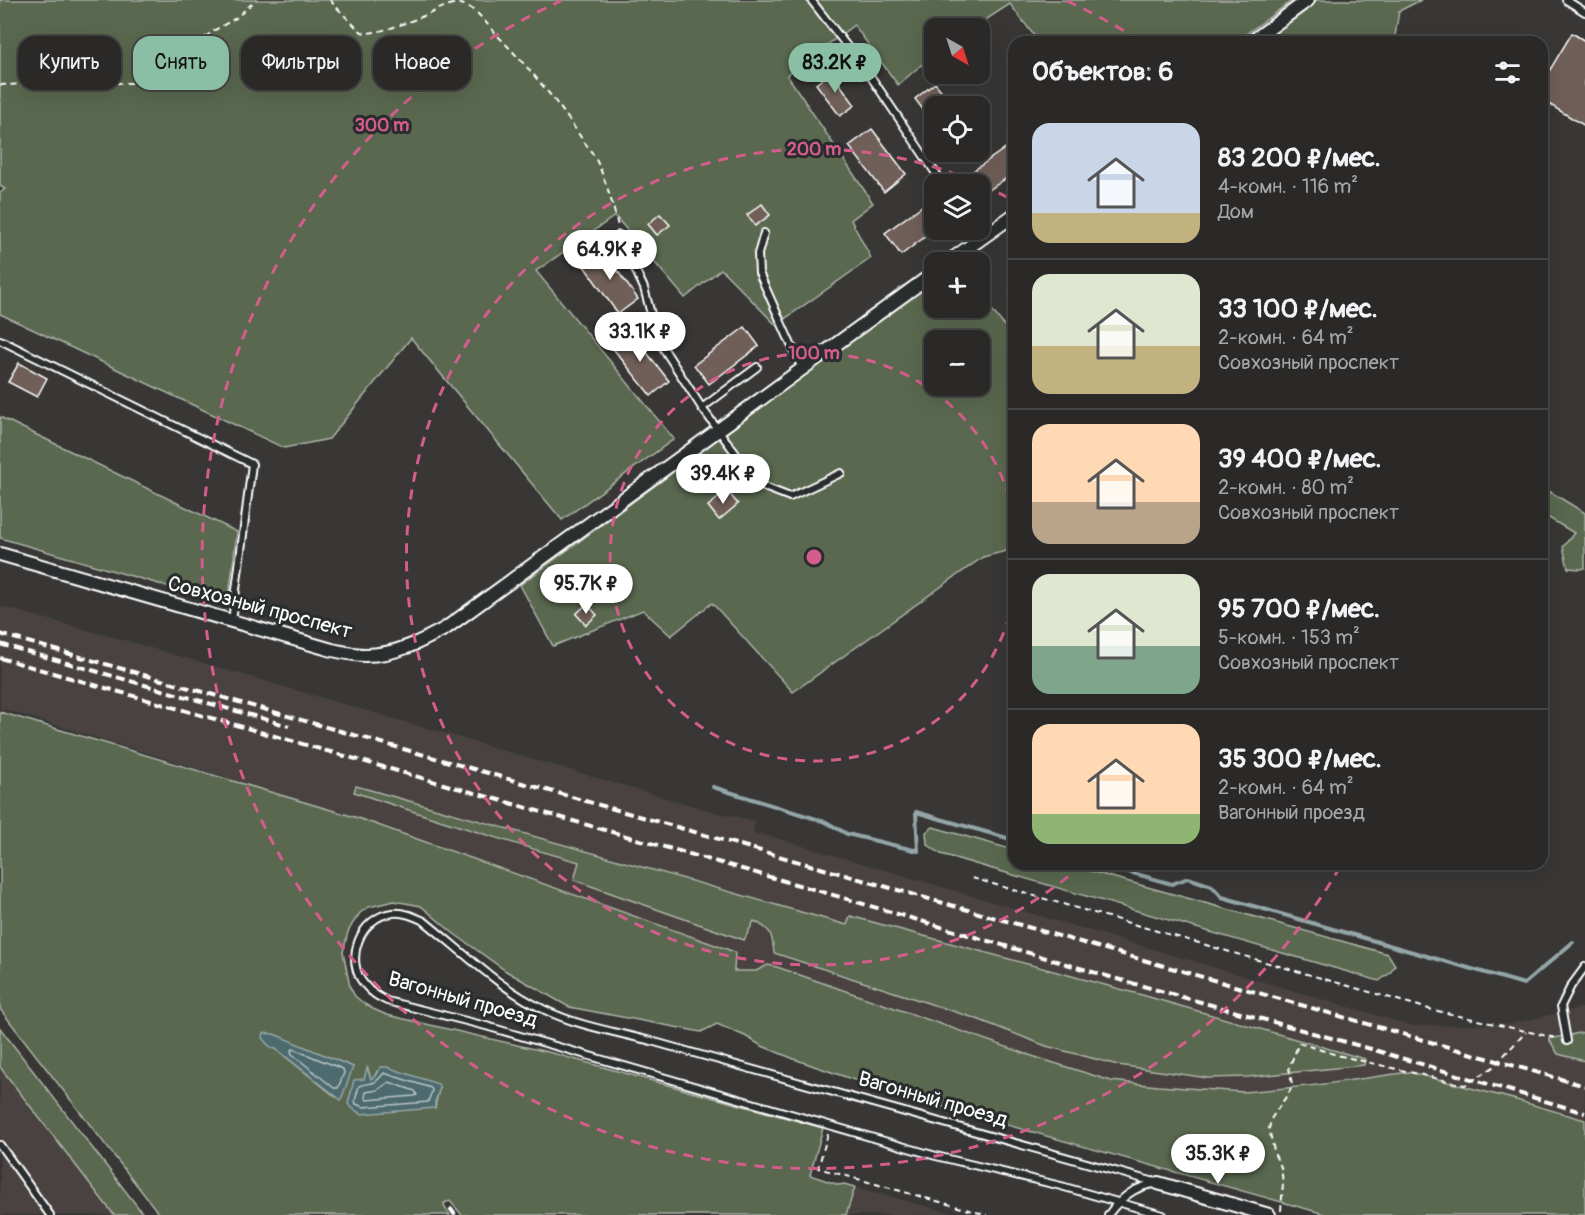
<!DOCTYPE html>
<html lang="ru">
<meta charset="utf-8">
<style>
body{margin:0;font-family:Pangolin,sans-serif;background:#323130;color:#f1f3f6;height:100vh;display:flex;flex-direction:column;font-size:22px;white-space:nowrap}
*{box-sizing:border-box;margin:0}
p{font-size:20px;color:#a5a6a8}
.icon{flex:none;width:33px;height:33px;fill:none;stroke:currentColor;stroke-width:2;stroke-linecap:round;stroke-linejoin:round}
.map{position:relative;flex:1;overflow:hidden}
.drawer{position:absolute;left:1008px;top:36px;width:540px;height:834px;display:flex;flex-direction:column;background:#2a2928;border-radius:18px;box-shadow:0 6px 24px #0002,0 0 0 2px #464545}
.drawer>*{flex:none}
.banner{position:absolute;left:18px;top:36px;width:570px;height:54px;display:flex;gap:12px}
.needle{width:39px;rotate:141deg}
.buttons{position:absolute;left:924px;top:18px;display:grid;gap:12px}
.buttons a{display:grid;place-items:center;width:66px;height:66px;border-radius:12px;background:#2a2928;box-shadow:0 6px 24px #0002,0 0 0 2px #464545;font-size:30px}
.price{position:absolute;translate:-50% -51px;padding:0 14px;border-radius:21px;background:#fff;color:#222;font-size:20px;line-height:39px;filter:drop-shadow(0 2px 3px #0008)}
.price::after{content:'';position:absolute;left:50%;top:36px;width:18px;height:14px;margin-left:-9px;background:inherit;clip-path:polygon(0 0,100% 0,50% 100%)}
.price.active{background:#8abfa5;color:#111}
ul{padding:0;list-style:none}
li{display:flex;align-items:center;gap:18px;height:150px;padding:0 24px}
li+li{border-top:2px solid #464545}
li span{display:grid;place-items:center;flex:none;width:168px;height:120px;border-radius:18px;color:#555}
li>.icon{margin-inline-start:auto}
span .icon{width:72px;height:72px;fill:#fffc;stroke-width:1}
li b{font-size:26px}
h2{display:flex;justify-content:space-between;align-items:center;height:72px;padding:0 24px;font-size:26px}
.pill{padding:0 21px;border-radius:18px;background:#2a2928;box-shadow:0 6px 24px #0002,0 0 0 2px #464545;font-size:21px;line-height:54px}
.pill.active{background:#8abfa5;color:#111}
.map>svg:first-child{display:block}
</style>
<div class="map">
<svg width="1585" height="1215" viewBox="0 0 1585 1215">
<rect width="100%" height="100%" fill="#383736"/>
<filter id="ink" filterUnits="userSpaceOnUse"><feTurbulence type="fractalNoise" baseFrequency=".0167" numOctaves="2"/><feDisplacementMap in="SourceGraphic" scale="12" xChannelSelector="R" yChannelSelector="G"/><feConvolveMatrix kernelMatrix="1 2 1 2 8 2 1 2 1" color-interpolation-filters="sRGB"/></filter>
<g filter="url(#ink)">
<!-- built -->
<g fill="#494340">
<polygon points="0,606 127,641 714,812 755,821 753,833 769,836 1413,1026 1510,1024 1585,1007 1585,1120 1513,1099 1409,1072 1244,1092 1158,1086 1111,1081 1032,1056 764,988 358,818 0,708"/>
<polygon points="0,1067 114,1215 0,1215"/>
<polygon points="855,1187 958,1215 846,1215"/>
</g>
<!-- green -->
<g fill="#5a6850" stroke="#acb4a8" stroke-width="1.5" fill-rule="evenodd">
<polygon points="0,0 1293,0 1235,42 1039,42 1010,4 973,28 934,28 934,54 898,85 854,25 787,75 873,203 851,220 871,258 776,325 721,269 685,298 615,216 536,271 674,439 562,520 411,338 329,439 284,448 0,314 0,193 5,189 0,186"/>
<polygon points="1314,0 1421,0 1399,11 1394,42 1256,42"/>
<path d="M934,280v28h46v-13l34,43v211l-31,8 -190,135 -81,-89 -41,33 -28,-26 -90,36 -33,-61zM934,340h46v46h-46z"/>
<polygon points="0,417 237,532 228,604 0,538"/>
<polygon points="1542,487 1585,513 1585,568 1581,569 1568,568 1563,547 1574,533 1549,518 1542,518"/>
<path d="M0,712l358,106 377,134 -1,19h22l12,-6 9,2 255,89 79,25 47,5 86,6 73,-7 92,-13 104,27 72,21v95h-257l-442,-124 -92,-32 -32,-13 -17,-10 -28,-12 -16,8 -132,-25 -63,-36 -53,-38 -32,-27 -27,-5 -25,6 -9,6 -7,10 -5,9 -5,20 7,35 5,9 8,7 10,6 14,6 165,38 271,75 -13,47 29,10 5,-1 11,3 -9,28h-384l-12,-14 -6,2 1,5 5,7h-290l-160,-206zM268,1033l85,34 -17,30 -60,-48zM368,1069l3,10 4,-3 2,-5 61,22 -3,15 -70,-29z"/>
<path d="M356,786l491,139 3,-9 292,79 223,64 -1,6 -116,12 -40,1 -90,-13 -72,-19 -69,-27 -203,-66c-2,-19 -2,-23 -20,-32l-10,19 -170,-60 5,-18c-76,-21 -150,-45 -225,-70z"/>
<polygon points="933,827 1014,850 1014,864 1065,864 1388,954 1395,965 1390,973 1379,981 941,854 927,844 926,832"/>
<polygon points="0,1028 144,1215 114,1215 0,1067"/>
<polygon points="1585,1032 1585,1061 1558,1054 1549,1039"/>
</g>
<!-- water -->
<g fill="#4d6b6e" stroke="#94a6a8" stroke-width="1.5">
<polygon points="263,1033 274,1034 353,1067 341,1100 276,1049 271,1048 262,1038"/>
<polygon points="381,1067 387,1067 438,1084 440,1088 435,1102 435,1108 361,1114 353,1109 348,1104 354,1080 364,1079 367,1068 371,1079 375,1076"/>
</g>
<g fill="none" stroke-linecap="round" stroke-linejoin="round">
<!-- shore -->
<g stroke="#b8c4c5" stroke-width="1.5">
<polygon points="293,1049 343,1069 344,1073 338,1088 334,1088 292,1054 291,1051"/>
<path d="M384,1073l47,15 1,3 -4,11 -64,5 -8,-3 -1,-3 4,-15c16,-5 13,1 25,-13z"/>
<polygon points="389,1082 415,1091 417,1095 414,1096 367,1100 365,1098 366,1092 378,1090"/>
</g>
<!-- stream -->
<g stroke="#94a6a8" stroke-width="4">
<polyline points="713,787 826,822 847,834 918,851 916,812 1014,840"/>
<polyline points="1100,864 1172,884 1188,878 1212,886 1222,897 1524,984 1573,942"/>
</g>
</g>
<!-- building -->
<g fill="#705f58" stroke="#fff" stroke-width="1.5">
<polygon points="1572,33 1585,41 1585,126 1542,100 1542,83"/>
<polygon points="831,72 855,105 840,116 816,84"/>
<polygon points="935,83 954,106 934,106 934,124 915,99"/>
<polygon points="872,129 906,174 884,192 849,146"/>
<polygon points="1014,142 1014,173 983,194 980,189 980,184 976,184 969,174"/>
<polygon points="926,203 934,214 934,230 901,255 885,233"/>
<polygon points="762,204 770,215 755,226 747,215"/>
<polygon points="660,214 670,225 657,235 648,224"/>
<polygon points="601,248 638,299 618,314 581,262"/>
<polygon points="745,327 759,346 709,384 694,365"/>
<polygon points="630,331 669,381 651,396 611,346"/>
<polygon points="19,363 47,378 37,397 8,382"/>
<polygon points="727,491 738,504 719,520 708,506"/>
<polygon points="587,604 597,615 586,625 576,614"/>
</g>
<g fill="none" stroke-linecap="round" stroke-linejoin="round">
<defs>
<g id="lane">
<polyline points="811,0 871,77 943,184"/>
<polyline points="1566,0 1585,12"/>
<polyline points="764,233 758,254 759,273 802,369"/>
<polyline points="619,235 644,288 658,340 702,408 759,485 790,497 841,473"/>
<polyline points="0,340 252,464 232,621"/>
<polyline points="702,408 757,367"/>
<polyline points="1567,1041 1561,1006 1571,986 1585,967"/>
<polyline points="0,1145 50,1215"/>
<path d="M1158,1183l-507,-142c-35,-9 -73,-15 -106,-31 -45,-21 -82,-58 -121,-89 -11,-5 -20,-9 -31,-8 -33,3 -50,48 -28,72 6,8 14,12 22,16l99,25 450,130 125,30 102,29"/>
<path d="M1108,1215c12,-16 26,-29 47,-31"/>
</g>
<g id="street">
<polyline points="1251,42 1308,0"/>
<polyline points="948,262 1014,215"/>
<path d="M0,554l332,96c11,2 23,5 33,5 31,0 55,-13 81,-27l488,-355"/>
<polyline points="1158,1183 1269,1215"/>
</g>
</defs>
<!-- lane casing -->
<use href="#lane" stroke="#fff" stroke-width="10"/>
<!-- street casing -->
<use href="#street" stroke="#fff" stroke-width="16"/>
<!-- path -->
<g stroke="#fff" stroke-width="2" stroke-dasharray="6 4.5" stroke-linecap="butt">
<path d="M330,0c3,4 29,31 32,32 12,5 60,-15 73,-21 8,-4 18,-9 26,-7 14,3 25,19 34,29 32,33 62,67 87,106 6,8 13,17 17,27 8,19 15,41 19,61"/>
<polyline points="0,85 79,83 136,83 156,78 172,64 213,31 236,18 256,0"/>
<polyline points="972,878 1429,1009 1556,1038"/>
<polyline points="828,1134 818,1168 987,1215"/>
<polyline points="1281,1211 1283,1183 1281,1167 1275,1155 1269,1129 1271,1119 1290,1091 1292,1084 1289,1068 1299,1043 1337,1055 1465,1085 1492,1068 1526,1032"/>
</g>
<!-- lane -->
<use href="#lane" stroke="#2a2d2e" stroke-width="6"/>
<!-- street -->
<use href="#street" stroke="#2a2d2e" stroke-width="12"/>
<!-- rail -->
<g stroke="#fff" stroke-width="4" stroke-dasharray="9 4.5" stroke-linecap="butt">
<polyline points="0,634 1585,1086"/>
<polyline points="0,644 289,726"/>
<polyline points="0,658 830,894 1110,977 1371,1049 1585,1113"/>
<polyline points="450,1208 455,1215"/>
</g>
</g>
</g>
<!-- distance rings -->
<g fill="none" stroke="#d45d8c" stroke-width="3" stroke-dasharray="10 8">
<path d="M1014 598A204 204 0 1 1 1014 516"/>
<path d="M1082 865A408 408 0 1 1 1012 200"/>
<path d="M1340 867A611 611 0 1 1 561 1M1067 1A611 611 0 0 1 1142 42"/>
</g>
<g text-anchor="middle" stroke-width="6" stroke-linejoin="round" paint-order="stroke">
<!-- street labels -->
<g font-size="21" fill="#fff" stroke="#2a2d2e">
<text transform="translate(260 607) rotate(15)" y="7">Совхозный проспект</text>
<text transform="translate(463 999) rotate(16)" y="7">Вагонный проезд</text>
<text transform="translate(933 1099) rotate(16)" y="7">Вагонный проезд</text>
</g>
</g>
<circle cx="814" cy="557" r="9" fill="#d45d8c" stroke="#2a2d2e" stroke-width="3"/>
<g font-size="18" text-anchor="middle" font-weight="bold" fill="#d45d8c" stroke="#2a2d2e" stroke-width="6" stroke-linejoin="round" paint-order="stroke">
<text x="382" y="131">300 m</text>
<text x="814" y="155">200 m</text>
<text x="814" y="359">100 m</text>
</g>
</svg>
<div class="buttons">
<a><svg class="needle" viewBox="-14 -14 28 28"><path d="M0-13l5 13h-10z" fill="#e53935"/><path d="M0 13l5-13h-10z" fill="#a5a6a8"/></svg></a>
<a><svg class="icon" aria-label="locate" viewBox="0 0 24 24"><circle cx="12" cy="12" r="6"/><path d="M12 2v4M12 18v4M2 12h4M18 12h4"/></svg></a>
<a><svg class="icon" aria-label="layers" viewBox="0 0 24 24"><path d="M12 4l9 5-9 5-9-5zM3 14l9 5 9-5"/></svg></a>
<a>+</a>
<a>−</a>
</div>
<b class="price active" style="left:835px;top:94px">83.2K ₽</b>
<b class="price" style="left:610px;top:281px">64.9K ₽</b>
<b class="price" style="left:640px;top:363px">33.1K ₽</b>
<b class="price" style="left:723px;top:505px">39.4K ₽</b>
<b class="price" style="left:586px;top:615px">95.7K ₽</b>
<b class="price" style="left:1218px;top:1185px">35.3K ₽</b>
<div class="banner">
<a class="pill">Купить</a>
<a class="pill active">Снять</a>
<a class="pill">Фильтры</a>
<a class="pill">Новое</a>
</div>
<section class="drawer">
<h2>Объектов: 6<svg class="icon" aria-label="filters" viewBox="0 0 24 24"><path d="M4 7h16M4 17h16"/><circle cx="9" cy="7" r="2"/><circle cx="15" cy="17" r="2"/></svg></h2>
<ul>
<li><span style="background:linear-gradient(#c9d6e8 75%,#c2b280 0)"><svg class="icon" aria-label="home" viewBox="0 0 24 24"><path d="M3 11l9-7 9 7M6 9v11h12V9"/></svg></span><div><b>83 200 ₽/мес.</b><p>4-комн. · 116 m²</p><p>Дом</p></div></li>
<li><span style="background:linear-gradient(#dfe7d0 60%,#c2b280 0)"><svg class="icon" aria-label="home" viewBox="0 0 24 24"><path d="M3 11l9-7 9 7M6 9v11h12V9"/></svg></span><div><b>33 100 ₽/мес.</b><p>2-комн. · 64 m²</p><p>Совхозный проспект</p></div></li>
<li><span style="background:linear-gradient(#ffd9b3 65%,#b9a48a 0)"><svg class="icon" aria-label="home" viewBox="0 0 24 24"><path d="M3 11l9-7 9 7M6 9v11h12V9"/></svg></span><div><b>39 400 ₽/мес.</b><p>2-комн. · 80 m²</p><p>Совхозный проспект</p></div></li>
<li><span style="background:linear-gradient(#dfe7d0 60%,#7fa58c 0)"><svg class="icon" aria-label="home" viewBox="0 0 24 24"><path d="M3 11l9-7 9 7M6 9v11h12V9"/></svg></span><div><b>95 700 ₽/мес.</b><p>5-комн. · 153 m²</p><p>Совхозный проспект</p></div></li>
<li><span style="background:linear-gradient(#ffd9b3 75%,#8fb573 0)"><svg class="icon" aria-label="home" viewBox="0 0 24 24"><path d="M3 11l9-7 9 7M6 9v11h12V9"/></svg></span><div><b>35 300 ₽/мес.</b><p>2-комн. · 64 m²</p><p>Вагонный проезд</p></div></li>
</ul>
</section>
</div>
